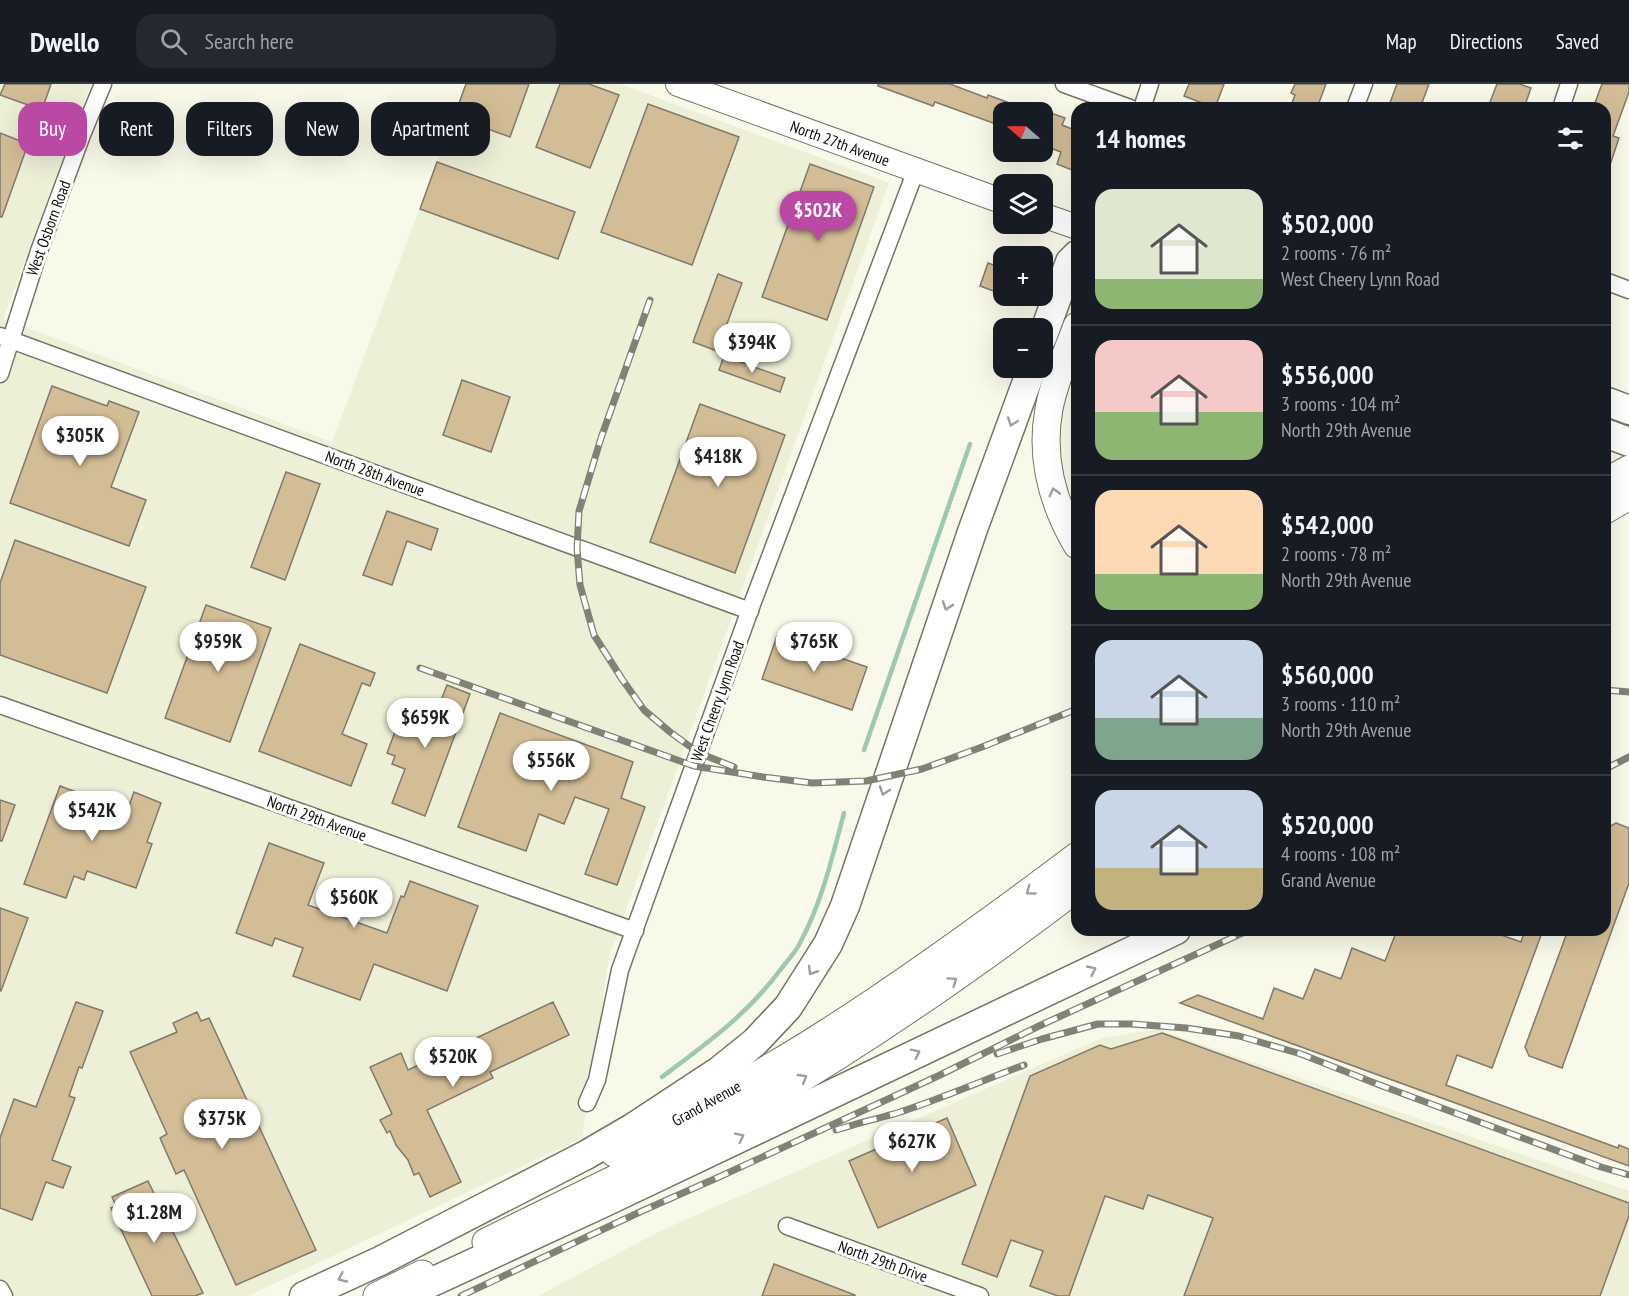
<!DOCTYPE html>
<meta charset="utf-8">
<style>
body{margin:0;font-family:"PT Sans Narrow",sans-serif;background:#242831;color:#f1f3f6;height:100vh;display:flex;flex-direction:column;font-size:22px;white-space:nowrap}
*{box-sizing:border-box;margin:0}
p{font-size:20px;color:#9ea1a6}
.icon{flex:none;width:33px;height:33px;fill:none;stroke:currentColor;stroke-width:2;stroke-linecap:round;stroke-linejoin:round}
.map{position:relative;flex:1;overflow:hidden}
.drawer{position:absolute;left:1071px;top:18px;width:540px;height:834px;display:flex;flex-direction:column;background:#171b24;border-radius:18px;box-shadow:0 6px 24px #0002}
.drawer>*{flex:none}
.banner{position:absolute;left:18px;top:18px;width:570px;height:54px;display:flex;gap:12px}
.needle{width:39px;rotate:290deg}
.buttons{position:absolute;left:993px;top:18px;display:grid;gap:12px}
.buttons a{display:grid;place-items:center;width:60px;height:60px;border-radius:12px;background:#171b24;box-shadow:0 6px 24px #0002;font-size:30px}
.price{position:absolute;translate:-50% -51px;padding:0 14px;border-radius:21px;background:#fff;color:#222;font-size:20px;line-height:39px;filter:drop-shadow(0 2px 3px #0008)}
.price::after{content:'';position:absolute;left:50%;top:36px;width:18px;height:14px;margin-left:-9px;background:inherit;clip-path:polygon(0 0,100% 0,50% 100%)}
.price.on{background:#ba49a4;color:#fff}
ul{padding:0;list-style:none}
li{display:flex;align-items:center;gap:18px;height:150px;padding:0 24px}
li+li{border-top:2px solid #363941}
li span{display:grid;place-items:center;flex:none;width:168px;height:120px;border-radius:18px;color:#555}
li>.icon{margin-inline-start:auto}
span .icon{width:72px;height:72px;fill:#fffc;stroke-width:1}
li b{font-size:26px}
h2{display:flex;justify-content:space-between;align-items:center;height:72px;padding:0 24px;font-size:26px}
.chip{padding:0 21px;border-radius:18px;background:#171b24;box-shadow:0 6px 24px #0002;font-size:21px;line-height:54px}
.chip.on{background:#ba49a4;color:#fff}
header{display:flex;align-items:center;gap:36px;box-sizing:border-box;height:84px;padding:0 30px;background:#171b24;border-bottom:2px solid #363941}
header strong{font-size:28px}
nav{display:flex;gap:33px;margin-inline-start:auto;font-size:21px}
.search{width:420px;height:54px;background:#242831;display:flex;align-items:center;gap:15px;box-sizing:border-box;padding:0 21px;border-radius:18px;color:#9ea1a6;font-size:22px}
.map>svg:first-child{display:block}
</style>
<header>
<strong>Dwello</strong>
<div class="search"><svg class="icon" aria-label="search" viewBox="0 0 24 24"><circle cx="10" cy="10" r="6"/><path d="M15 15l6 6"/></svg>Search here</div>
<nav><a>Map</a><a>Directions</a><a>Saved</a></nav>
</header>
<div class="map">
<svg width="1629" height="1212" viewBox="0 0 1629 1212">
<rect width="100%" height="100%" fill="#f9f9e9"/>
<!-- built -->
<g fill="#eeefd7">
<polygon points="0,0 91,0 3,235 332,358 466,0 620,0 889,99 609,873 582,1054 248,1212 0,1212"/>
<polygon points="1157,945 1629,1107 1629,1212 538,1212 660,1147 1102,954"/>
</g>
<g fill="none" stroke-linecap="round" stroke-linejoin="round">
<!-- stream -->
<g stroke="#9dc9b1" stroke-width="4.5">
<polyline points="864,666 970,360"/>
<path d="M662,993c45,-34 85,-62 119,-108 6,-8 14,-16 19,-26 22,-41 32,-85 44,-130"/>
</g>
</g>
<!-- building -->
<g fill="#d3bd96" stroke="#80796c" stroke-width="1.5">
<polygon points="5,0 51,0 42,26 0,11"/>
<polygon points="466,0 529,0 510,53 454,33"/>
<polygon points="560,0 589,0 619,11 590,84 536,63"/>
<polygon points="878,0 950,0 987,14 988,11 1031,27 1030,28 1004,28 1004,43 935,18 933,22 878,2"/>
<polygon points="1189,0 1224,0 1215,24 1184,12"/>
<polygon points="1295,0 1326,0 1317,24 1290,24 1295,11 1291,9"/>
<polygon points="1397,0 1429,0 1420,24 1388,24"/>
<polygon points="1497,0 1520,0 1531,4 1524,24 1498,24 1499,21 1490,18"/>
<polygon points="1602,0 1629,0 1629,8 1613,52 1619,54 1607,90 1605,90 1605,24 1593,24"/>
<polygon points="648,20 739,53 692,181 601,148"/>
<polygon points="1042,26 1065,34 1062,41 1077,47 1077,88 1057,80 1061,68 1042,61"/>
<polygon points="0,49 28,60 2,133 0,133"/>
<polygon points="437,78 575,128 558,175 420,125"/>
<polygon points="810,80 874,103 827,236 762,213"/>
<polygon points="988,179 1004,185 1004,211 980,202"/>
<polygon points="718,190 742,199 717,267 693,258"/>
<polygon points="724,272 785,294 780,308 719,286"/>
<polygon points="462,296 510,313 491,368 443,351"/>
<polygon points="52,302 107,322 109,317 139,328 111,403 146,416 129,462 10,419"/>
<polygon points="700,320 785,351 735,489 650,458"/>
<polygon points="286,388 320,400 285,496 251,483"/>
<polygon points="387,427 438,445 431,466 407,457 392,501 363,491"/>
<polygon points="15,456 146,503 107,609 0,571 0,499"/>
<polygon points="206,521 271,544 230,658 165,634"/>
<polygon points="777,552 867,583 852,626 762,595"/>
<polygon points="300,560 375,589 370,602 362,599 342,650 367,660 351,702 259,667"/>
<polygon points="447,601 470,610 425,732 392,719 405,685 392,680 395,672 387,669 405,621 435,632"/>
<polygon points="500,629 633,678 621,714 645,723 617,801 585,790 609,725 575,713 564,740 539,730 526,767 458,743"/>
<polygon points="60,702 127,727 134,708 161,719 147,758 152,760 136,804 87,787 84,796 74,792 66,814 24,800"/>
<polygon points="0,716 15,721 2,757 0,757"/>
<polygon points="1616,739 1629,744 1629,799 1562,984 1529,972 1525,963 1568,846 1605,846 1605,745"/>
<polygon points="269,759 324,779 308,821 387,849 401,812 404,813 410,797 478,822 447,907 374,880 360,916 293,892 303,864 275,854 272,862 236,849"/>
<polygon points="0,824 28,834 1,907 0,906"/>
<polygon points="1397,846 1487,846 1521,858 1525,846 1543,846 1492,984 1457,971 1446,1001 1618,1064 1619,1061 1629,1065 1629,1082 1180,919 1198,911 1263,935 1274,904 1303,915 1315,885 1341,895 1352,864 1385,877"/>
<polygon points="76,918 103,927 82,984 79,983 69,1012 75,1014 52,1076 71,1083 63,1104 46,1098 32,1136 0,1124 0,1054 14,1015 36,1023"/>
<polygon points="553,918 569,951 490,988 493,994 427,1026 461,1098 430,1113 419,1089 414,1091 408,1076 396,1061 390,1047 387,1049 380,1036 392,1030 370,983 401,969 408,986"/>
<polygon points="197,928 201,937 209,934 316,1166 236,1201 184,1086 176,1090 160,1054 167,1050 130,968 177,948 173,939"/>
<polygon points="1162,949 1629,1119 1629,1132 1600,1212 1184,1212 1213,1134 1148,1111 1143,1125 1105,1112 1069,1212 1058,1212 1030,1202 1043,1167 1011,1156 997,1193 962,1180 1030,992 1100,961 1111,965"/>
<polygon points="947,1034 976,1101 878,1144 849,1077"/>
<polygon points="148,1097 203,1209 195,1212 152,1212 111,1124 116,1122 112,1113"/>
<polygon points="774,1180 855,1211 855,1212 762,1212"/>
</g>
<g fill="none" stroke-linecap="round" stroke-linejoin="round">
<defs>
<g id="minor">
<polyline points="1064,0 1130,24"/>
<polyline points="1142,24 1150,0"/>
<polyline points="1355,24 1364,0"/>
<polyline points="1561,24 1569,0"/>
<polyline points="1605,197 1629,206"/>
<polyline points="0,252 750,527"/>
<polyline points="0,290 39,167 82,51 103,0"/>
<polyline points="0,621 635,847"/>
<polyline points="587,1019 597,996 620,886 751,523 916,86"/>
<polyline points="787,1142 980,1212"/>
<polyline points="0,1205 4,1212"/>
</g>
<g id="secondary">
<polyline points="678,0 1004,118"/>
<polyline points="1042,131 1077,143"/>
</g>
<g id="primary">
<path d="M1077,242c-10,27 -23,55 -28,83 -9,48 4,95 28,136"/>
<polyline points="1605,398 1629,385"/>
<polyline points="1605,426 1629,412"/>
<path d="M614,1069c73,-39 146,-77 214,-121 86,-55 168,-115 249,-176"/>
<path d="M486,1158c49,-24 98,-48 147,-72 30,-15 60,-29 89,-45 125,-70 241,-150 355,-237"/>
<polyline points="377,1212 422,1190"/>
</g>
<g id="trunk">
<polyline points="1042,254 1070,178 1077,171"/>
<polyline points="1605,317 1629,326"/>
<polyline points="1605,349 1629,358"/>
<polyline points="304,1212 380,1177 586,1071 634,1043 719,987 755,958 788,923 828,860 845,822 973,445 1032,284"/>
<polyline points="402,1212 605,1118 1176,846"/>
</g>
</defs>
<!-- minor casing -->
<use href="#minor" stroke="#757567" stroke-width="19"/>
<!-- secondary casing -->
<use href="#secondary" stroke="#757567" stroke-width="26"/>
<!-- primary casing -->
<use href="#primary" stroke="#757567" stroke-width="29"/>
<!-- trunk casing -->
<use href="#trunk" stroke="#757567" stroke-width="31"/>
<!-- minor -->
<use href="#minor" stroke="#fff" stroke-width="16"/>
<!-- secondary -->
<use href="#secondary" stroke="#fff" stroke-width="24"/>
<!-- primary -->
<use href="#primary" stroke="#fff" stroke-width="27"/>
<!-- trunk -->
<use href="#trunk" stroke="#fff" stroke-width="28"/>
<defs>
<g id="rail">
<polyline points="650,216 601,354 579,427 577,464 580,501 594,551 622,595 644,626 670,648 699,669 734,683"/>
<polyline points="420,584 694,682 763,693 812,699 866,697 922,685 982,663 1077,625"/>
<polyline points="1605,606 1629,608"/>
<polyline points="1605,685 1629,673"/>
<polyline points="997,970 1042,955 1098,940 1132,940 1186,944 1239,952 1301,970 1377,1000 1601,1083 1629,1091"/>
<path d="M836,1046c19,-6 39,-11 58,-16 44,-14 87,-33 130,-49"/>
<polyline points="461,1212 642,1127 719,1093 938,992 1039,942 1249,846"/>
</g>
</defs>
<!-- rail casing -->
<use href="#rail" stroke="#818176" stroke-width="7"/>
<!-- rail -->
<use href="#rail" stroke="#fff" stroke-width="4.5" stroke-dasharray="14" stroke-linecap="butt"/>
</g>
<!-- one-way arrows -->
<defs><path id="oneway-chevron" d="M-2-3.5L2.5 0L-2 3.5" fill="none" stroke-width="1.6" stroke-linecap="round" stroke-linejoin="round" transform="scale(1.5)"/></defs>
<g stroke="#9e9e9c">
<use href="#oneway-chevron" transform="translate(1012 338) rotate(110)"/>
<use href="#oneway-chevron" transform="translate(1054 408) rotate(-105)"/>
<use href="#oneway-chevron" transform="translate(947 522) rotate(109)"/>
<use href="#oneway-chevron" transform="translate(884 707) rotate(109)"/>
<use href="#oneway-chevron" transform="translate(1030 807) rotate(144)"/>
<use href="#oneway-chevron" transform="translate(1092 886) rotate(-25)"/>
<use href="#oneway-chevron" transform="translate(812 887) rotate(122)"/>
<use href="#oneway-chevron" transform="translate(953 897) rotate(-35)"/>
<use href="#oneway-chevron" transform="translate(916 969) rotate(-26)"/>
<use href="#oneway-chevron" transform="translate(803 994) rotate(-31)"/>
<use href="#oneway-chevron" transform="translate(740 1053) rotate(-26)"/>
<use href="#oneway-chevron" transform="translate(342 1194) rotate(155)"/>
</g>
<g text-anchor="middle" stroke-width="6" stroke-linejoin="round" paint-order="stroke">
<!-- street labels -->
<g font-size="16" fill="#0c0c07" stroke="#fff">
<text transform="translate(840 59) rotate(20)" y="6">North 27th Avenue</text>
<text transform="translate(48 144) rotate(-70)" y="6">West Osborn Road</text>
<text transform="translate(375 389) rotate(20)" y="6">North 28th Avenue</text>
<text transform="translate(717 617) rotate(-70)" y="6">West Cheery Lynn Road</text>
<text transform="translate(317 734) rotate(20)" y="6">North 29th Avenue</text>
<text transform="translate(706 1019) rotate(-29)" y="6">Grand Avenue</text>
<text transform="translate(883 1177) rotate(20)" y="6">North 29th Drive</text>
</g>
</g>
</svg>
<div class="buttons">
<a><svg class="needle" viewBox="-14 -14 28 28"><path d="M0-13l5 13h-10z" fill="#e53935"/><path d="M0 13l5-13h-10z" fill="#9ea1a6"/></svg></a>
<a><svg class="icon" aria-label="layers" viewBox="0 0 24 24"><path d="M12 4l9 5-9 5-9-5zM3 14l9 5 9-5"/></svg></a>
<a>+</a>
<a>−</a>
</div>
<b class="price on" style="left:818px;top:158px">$502K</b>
<b class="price" style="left:752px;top:290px">$394K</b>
<b class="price" style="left:80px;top:383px">$305K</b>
<b class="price" style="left:718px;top:404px">$418K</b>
<b class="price" style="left:218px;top:589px">$959K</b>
<b class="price" style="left:814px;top:589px">$765K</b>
<b class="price" style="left:425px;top:665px">$659K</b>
<b class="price" style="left:551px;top:708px">$556K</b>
<b class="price" style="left:92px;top:758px">$542K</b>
<b class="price" style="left:354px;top:845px">$560K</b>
<b class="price" style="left:453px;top:1004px">$520K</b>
<b class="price" style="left:222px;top:1066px">$375K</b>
<b class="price" style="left:912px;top:1089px">$627K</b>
<b class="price" style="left:154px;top:1160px">$1.28M</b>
<div class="banner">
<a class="chip on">Buy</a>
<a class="chip">Rent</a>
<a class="chip">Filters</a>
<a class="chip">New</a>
<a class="chip">Apartment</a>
</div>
<section class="drawer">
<h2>14 homes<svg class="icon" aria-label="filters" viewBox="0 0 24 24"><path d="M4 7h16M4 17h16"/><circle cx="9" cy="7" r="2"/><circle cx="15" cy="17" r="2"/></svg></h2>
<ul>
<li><span style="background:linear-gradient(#dfe7d0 75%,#8fb573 0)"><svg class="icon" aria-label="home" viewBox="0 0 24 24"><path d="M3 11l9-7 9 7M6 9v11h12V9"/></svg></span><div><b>$502,000</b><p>2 rooms · 76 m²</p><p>West Cheery Lynn Road</p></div></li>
<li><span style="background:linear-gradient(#f6c9c9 60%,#8fb573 0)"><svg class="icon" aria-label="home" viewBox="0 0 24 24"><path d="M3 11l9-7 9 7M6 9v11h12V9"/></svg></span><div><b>$556,000</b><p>3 rooms · 104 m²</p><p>North 29th Avenue</p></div></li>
<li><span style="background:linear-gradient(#ffd9b3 70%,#8fb573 0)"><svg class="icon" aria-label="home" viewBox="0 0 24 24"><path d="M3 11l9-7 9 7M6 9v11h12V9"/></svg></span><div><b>$542,000</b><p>2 rooms · 78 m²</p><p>North 29th Avenue</p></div></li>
<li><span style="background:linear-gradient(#c9d6e8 65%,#7fa58c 0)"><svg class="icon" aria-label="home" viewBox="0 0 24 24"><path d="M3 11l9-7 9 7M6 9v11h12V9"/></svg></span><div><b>$560,000</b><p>3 rooms · 110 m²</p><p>North 29th Avenue</p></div></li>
<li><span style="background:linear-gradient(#c9d6e8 65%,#c2b280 0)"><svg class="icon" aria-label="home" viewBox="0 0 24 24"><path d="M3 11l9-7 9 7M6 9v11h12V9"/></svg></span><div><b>$520,000</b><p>4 rooms · 108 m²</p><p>Grand Avenue</p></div></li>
</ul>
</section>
</div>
